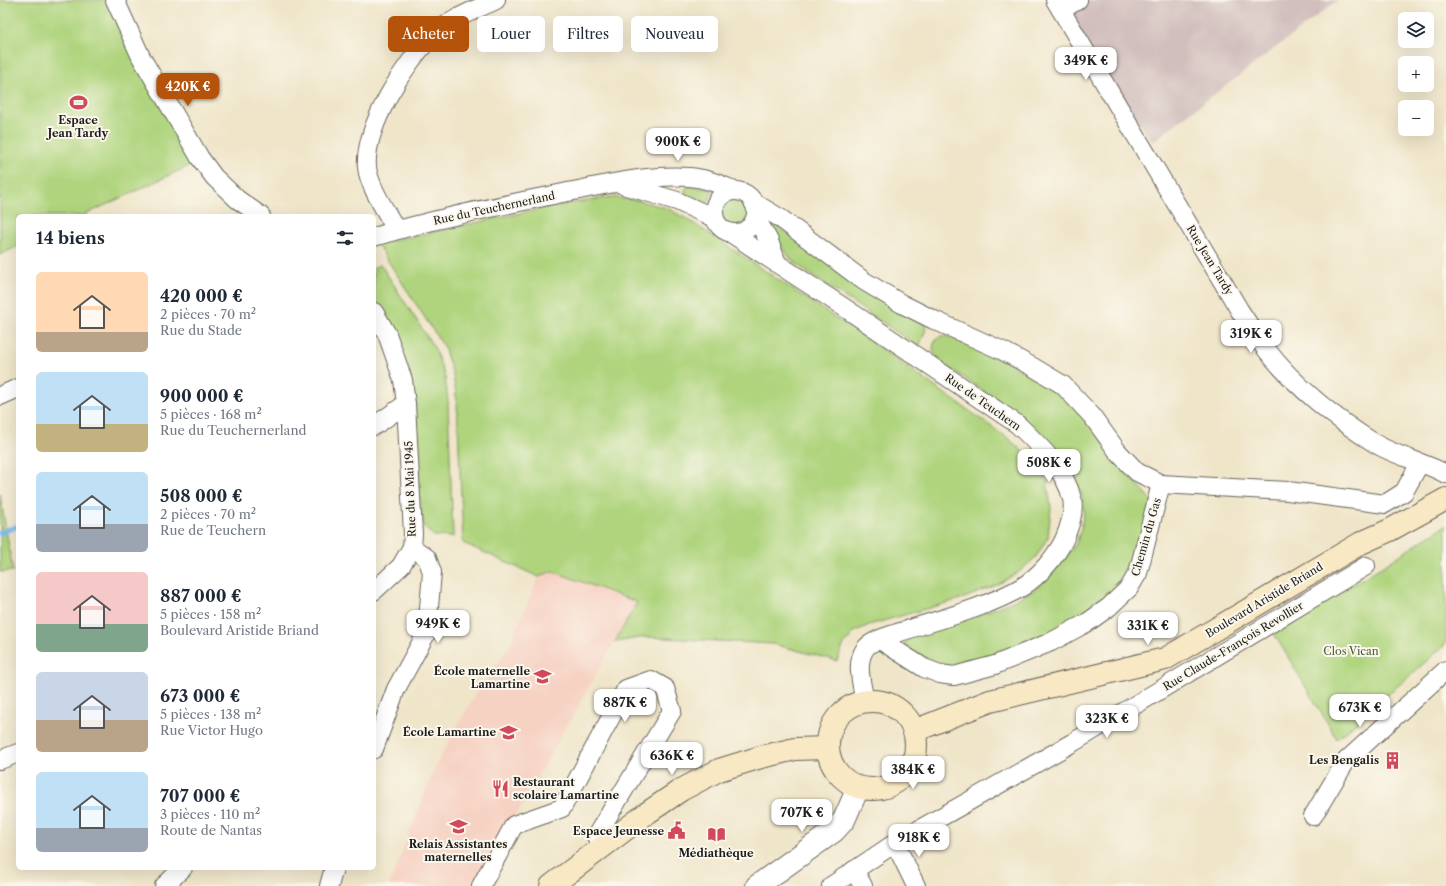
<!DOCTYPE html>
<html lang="fr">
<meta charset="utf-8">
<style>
body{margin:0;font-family:"Libre Caslon Text",serif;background:#f2f2f3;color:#1f2937;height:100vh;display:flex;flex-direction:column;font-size:15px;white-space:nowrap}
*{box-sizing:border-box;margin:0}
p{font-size:13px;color:#747a83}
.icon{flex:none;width:22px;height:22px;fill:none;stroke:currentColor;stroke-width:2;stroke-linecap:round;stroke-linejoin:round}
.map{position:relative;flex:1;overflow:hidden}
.drawer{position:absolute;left:16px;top:214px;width:360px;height:656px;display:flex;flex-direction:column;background:#fff;border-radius:6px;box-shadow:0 4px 16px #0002}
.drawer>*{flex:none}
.hud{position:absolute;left:388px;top:16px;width:380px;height:36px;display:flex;gap:8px}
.fabs{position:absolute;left:1398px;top:12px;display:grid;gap:8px}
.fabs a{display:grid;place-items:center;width:36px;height:36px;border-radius:6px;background:#fff;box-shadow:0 4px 16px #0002;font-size:20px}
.price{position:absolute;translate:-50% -34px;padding:0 9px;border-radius:8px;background:#fff;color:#222;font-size:13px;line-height:26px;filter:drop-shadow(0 1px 2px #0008)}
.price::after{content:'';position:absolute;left:50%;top:24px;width:12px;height:9px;margin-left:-6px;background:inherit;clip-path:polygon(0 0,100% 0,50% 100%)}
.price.selected{background:#b45309;color:#fff}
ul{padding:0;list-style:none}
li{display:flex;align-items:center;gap:12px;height:100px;padding:0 20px}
li span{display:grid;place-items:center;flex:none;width:112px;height:80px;border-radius:6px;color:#555}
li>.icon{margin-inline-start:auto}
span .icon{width:48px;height:48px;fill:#fffc;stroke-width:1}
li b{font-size:17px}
h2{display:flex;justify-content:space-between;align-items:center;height:48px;padding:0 20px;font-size:17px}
.pill{padding:0 14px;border-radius:6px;background:#fff;box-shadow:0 4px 16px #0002;font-size:14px;line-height:36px}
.pill.selected{background:#b45309;color:#fff}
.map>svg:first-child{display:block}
</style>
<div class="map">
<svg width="1446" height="886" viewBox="0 0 1446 886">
<rect width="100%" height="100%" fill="#fbf7ec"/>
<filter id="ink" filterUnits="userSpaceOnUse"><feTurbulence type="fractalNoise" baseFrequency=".025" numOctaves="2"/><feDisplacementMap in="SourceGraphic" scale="8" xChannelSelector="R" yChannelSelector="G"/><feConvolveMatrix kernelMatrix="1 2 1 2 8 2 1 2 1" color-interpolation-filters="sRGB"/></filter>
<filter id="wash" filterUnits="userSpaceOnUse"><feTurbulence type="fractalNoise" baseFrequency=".012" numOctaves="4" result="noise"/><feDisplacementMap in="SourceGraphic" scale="16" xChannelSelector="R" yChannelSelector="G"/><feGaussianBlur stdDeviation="0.9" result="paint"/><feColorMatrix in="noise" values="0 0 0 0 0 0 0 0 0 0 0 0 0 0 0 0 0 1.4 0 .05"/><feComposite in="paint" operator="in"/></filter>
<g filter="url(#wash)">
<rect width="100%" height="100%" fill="#efe5c9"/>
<!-- built -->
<polygon fill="#f6d2c3" points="552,571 637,602 476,886 389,886 435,767 474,696 508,649 539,577"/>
<!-- industrial -->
<polygon fill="#d1bfbd" points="1056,0 1338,0 1152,142"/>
<!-- green -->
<g fill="#afd47d" stroke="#66784c">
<polygon points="0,0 111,0 191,165 82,216 18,216 18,246 0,255"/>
<polygon points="689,186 714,190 705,208 688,198 685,191 686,188"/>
<polygon points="610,197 640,201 667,208 690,221 870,341 1009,439 1031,459 1047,481 1051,508 1048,537 1036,557 1019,572 997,585 964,598 869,625 854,632 843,646 837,661 773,644 645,637 615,642 637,602 552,571 539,577 463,543 457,401 453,375 444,347 377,244 544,208"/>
<circle cx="735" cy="213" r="13"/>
<polygon points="768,221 769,221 925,324 926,329 919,347 804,270 790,258 768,227"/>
<polygon points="381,265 435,349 445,377 448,402 453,537 434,536 424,527 419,492 415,399 409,372 400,344 386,314 374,297 374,267"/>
<path d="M941,336h5l14,5 46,20 47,27 35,34 41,54 9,9 11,13 3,7 -27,78 -51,42 -115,44c-18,-4 -40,-11 -55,-24l1,-3 5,-4 40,-12 63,-25 21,-11 15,-13 27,-33 5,-15 3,-18 -3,-19 -12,-21 -52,-56 -29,-21 -49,-33c-8,-8 -8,-19 2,-25z"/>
<polygon points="0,494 13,571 0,572"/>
<polygon points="1446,525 1446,644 1337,739 1273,632 1388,563"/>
</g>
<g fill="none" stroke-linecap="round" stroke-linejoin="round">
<!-- stream -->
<polyline stroke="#80baf1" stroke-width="5.5" points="0,533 18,526"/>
</g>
</g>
<g filter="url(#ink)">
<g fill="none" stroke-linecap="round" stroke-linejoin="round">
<defs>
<g id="minor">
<polyline points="115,0 141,57 200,158 214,177 237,199 261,216"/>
<path d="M1055,0l185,311c9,13 16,26 26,38 27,36 72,72 110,95 22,13 48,18 70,30"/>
<polyline points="1061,10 1078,0"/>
<polyline points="623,185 677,201 714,218"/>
<circle cx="735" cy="212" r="21"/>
<polyline points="753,202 780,218 864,281 902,304 934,320 1003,351 1033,367 1063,385 1092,416 1118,452 1137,472 1161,484"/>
<polyline points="756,218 769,241 777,263"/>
<path d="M396,230c-9,-18 -27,-43 -29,-63 -3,-40 39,-108 68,-133 17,-16 40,-24 61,-34"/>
<path d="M732,234l116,76 169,114c21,20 49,46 55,75 3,13 -3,29 -8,41 -9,18 -25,36 -42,47 -36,21 -85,33 -125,46 -8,3 -27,8 -32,16 -10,14 -3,36 0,53"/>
<path d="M374,237c62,-19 126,-31 189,-44 42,-8 84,-19 126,-16 17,1 32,8 47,14"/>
<polyline points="374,312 387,334 403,380 406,404 413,534 412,547 401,566 374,591"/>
<polyline points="0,396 18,388"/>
<polyline points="374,426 406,404"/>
<polyline points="880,640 924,668 940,674 954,676 995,665 1051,642 1088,622 1109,607 1129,588 1138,573 1161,484 1288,491 1385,504 1404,492 1420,463"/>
<polyline points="374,749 396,689 427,632 432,572 427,558 412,547"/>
<polyline points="0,760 18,753"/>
<polyline points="1313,816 1346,761 1446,670"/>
<polyline points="895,843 916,886"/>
<polyline points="854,870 863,886"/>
<polyline points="164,886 183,868"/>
<polyline points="329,886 334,868"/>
<polyline points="481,886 514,825 562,808 626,689 651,680 665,688 672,711 596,836 603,845"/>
<polyline points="831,886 895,843 1072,743 1366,566"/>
</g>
<polyline id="tertiary" points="757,886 834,831 844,820 858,788"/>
<g id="secondary">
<circle cx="872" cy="745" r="44"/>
<polyline points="914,731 990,701 1165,659 1361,543 1390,530 1446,499"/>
<polyline points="551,886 647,813 681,790 719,770 761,757 795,749 827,748"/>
</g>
</defs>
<!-- minor casing -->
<use href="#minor" stroke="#666259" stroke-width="20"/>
<!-- tertiary casing -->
<use href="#tertiary" stroke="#666259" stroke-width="24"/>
<!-- secondary casing -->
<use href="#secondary" stroke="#666259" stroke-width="24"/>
<!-- minor -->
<use href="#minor" stroke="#fff" stroke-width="18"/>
<!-- tertiary -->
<use href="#tertiary" stroke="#fff" stroke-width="22"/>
<!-- secondary -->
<use href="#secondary" stroke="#f8e8c3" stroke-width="22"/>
</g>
</g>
<!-- icons -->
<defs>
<symbol id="stadium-bare" viewBox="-9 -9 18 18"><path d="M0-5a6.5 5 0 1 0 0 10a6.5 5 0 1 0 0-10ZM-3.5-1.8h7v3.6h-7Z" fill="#d1495b" stroke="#fbf7ec" stroke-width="2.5" paint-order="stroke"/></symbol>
<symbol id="school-bare" viewBox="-9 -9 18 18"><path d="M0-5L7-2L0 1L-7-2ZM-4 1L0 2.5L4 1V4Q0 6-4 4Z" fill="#d1495b" stroke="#fbf7ec" stroke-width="2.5" paint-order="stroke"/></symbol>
<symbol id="building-bare" viewBox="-9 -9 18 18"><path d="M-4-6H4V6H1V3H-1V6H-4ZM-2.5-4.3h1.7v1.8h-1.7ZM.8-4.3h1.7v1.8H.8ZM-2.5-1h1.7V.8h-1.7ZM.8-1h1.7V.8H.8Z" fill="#d1495b" stroke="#fbf7ec" stroke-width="2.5" paint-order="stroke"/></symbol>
<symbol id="restaurant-bare" viewBox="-9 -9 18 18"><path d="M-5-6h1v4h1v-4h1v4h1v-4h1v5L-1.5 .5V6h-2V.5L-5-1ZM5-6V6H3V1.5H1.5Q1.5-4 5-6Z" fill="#d1495b" stroke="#fbf7ec" stroke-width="2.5" paint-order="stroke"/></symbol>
<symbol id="civic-bare" viewBox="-9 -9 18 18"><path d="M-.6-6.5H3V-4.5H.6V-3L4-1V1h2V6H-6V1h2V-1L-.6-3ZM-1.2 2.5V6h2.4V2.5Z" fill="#d1495b" stroke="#fbf7ec" stroke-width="2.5" paint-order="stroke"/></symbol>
<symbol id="library-bare" viewBox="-9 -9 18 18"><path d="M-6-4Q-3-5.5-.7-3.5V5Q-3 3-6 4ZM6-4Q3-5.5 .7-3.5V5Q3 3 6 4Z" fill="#d1495b" stroke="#fbf7ec" stroke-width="2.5" paint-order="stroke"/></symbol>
</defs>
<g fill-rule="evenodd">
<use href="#stadium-bare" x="66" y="90" width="25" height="25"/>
<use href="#school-bare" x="530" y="664" width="25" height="25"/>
<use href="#school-bare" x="496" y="720" width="25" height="25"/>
<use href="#building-bare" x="1380" y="748" width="25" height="25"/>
<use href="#restaurant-bare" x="488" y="776" width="25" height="25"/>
<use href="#school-bare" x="446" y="814" width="25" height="25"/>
<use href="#civic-bare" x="664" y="818" width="25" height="25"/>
<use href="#library-bare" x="704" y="822" width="25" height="25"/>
</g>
<g text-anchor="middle" stroke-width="4" stroke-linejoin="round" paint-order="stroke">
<!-- poi labels -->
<g font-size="11" font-weight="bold" fill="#1c1c1c" stroke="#fbf7ec" text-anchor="end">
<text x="78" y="124" text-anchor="middle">Espace<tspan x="78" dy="13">Jean Tardy</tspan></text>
<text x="530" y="675">École maternelle<tspan x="530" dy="13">Lamartine</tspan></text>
<text x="496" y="736">École Lamartine</text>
<text x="1379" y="764">Les Bengalis</text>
<text x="513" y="786" text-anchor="start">Restaurant<tspan x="513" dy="13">scolaire Lamartine</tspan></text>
<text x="664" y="835">Espace Jeunesse</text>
<text x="458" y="848" text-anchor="middle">Relais Assistantes<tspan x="458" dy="13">maternelles</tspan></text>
<text x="716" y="857" text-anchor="middle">Médiathèque</text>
</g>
<!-- street labels -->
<g font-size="11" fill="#1c1c1c" stroke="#fbf7ec">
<text transform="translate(494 208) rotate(-12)" y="4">Rue du Teuchernerland</text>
<text transform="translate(1210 260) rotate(59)" y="4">Rue Jean Tardy</text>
<text transform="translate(983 402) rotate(35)" y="4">Rue de Teuchern</text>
<text transform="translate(410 489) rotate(-92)" y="4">Rue du 8 Mai 1945</text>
<text transform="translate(1146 537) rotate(-74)" y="4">Chemin du Gas</text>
<text transform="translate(1264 600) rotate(-31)" y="4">Boulevard Aristide Briand</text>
<text transform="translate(1233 646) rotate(-31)" y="4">Rue Claude-François Revollier</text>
</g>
<!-- park labels -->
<g font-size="11" fill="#4f5c3e" stroke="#fbf7ec">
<text x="1351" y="655">Clos Vican</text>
</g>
</g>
</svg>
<div class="fabs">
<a><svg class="icon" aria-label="layers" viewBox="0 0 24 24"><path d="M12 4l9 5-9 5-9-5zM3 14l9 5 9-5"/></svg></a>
<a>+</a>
<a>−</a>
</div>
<b class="price" style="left:1086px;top:81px">349K €</b>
<b class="price selected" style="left:188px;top:107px">420K €</b>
<b class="price" style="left:678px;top:162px">900K €</b>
<b class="price" style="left:1251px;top:354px">319K €</b>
<b class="price" style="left:1049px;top:483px">508K €</b>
<b class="price" style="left:438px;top:644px">949K €</b>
<b class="price" style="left:1148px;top:646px">331K €</b>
<b class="price" style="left:625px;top:723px">887K €</b>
<b class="price" style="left:1360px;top:728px">673K €</b>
<b class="price" style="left:1107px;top:739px">323K €</b>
<b class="price" style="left:672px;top:776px">636K €</b>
<b class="price" style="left:913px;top:790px">384K €</b>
<b class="price" style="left:802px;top:833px">707K €</b>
<b class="price" style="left:919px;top:858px">918K €</b>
<div class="hud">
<a class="pill selected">Acheter</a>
<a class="pill">Louer</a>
<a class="pill">Filtres</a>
<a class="pill">Nouveau</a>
</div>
<section class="drawer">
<h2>14 biens<svg class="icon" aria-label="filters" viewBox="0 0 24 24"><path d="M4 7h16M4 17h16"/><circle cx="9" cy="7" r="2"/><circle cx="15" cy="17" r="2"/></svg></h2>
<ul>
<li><span style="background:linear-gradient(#ffd9b3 75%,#b9a48a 0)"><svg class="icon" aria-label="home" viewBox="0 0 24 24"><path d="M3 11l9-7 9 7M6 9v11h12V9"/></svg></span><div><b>420 000 €</b><p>2 pièces · 70 m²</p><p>Rue du Stade</p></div></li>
<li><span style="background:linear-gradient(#bfe0f5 65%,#c2b280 0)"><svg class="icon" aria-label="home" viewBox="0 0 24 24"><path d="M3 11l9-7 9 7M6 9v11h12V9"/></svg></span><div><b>900 000 €</b><p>5 pièces · 168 m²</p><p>Rue du Teuchernerland</p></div></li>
<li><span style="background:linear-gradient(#bfe0f5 65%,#9aa5b1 0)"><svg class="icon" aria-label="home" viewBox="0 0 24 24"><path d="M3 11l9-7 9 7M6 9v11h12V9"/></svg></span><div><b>508 000 €</b><p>2 pièces · 70 m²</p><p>Rue de Teuchern</p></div></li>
<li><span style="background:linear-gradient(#f6c9c9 65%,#7fa58c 0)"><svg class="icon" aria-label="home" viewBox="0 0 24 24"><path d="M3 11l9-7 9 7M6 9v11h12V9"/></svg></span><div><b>887 000 €</b><p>5 pièces · 158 m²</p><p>Boulevard Aristide Briand</p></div></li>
<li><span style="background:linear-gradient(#c9d6e8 60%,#b9a48a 0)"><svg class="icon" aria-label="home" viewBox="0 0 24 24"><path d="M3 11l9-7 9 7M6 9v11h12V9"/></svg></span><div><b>673 000 €</b><p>5 pièces · 138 m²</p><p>Rue Victor Hugo</p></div></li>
<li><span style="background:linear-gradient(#bfe0f5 70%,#9aa5b1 0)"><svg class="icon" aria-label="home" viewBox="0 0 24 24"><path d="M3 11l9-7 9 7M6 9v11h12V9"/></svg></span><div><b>707 000 €</b><p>3 pièces · 110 m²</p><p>Route de Nantas</p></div></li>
</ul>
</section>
</div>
